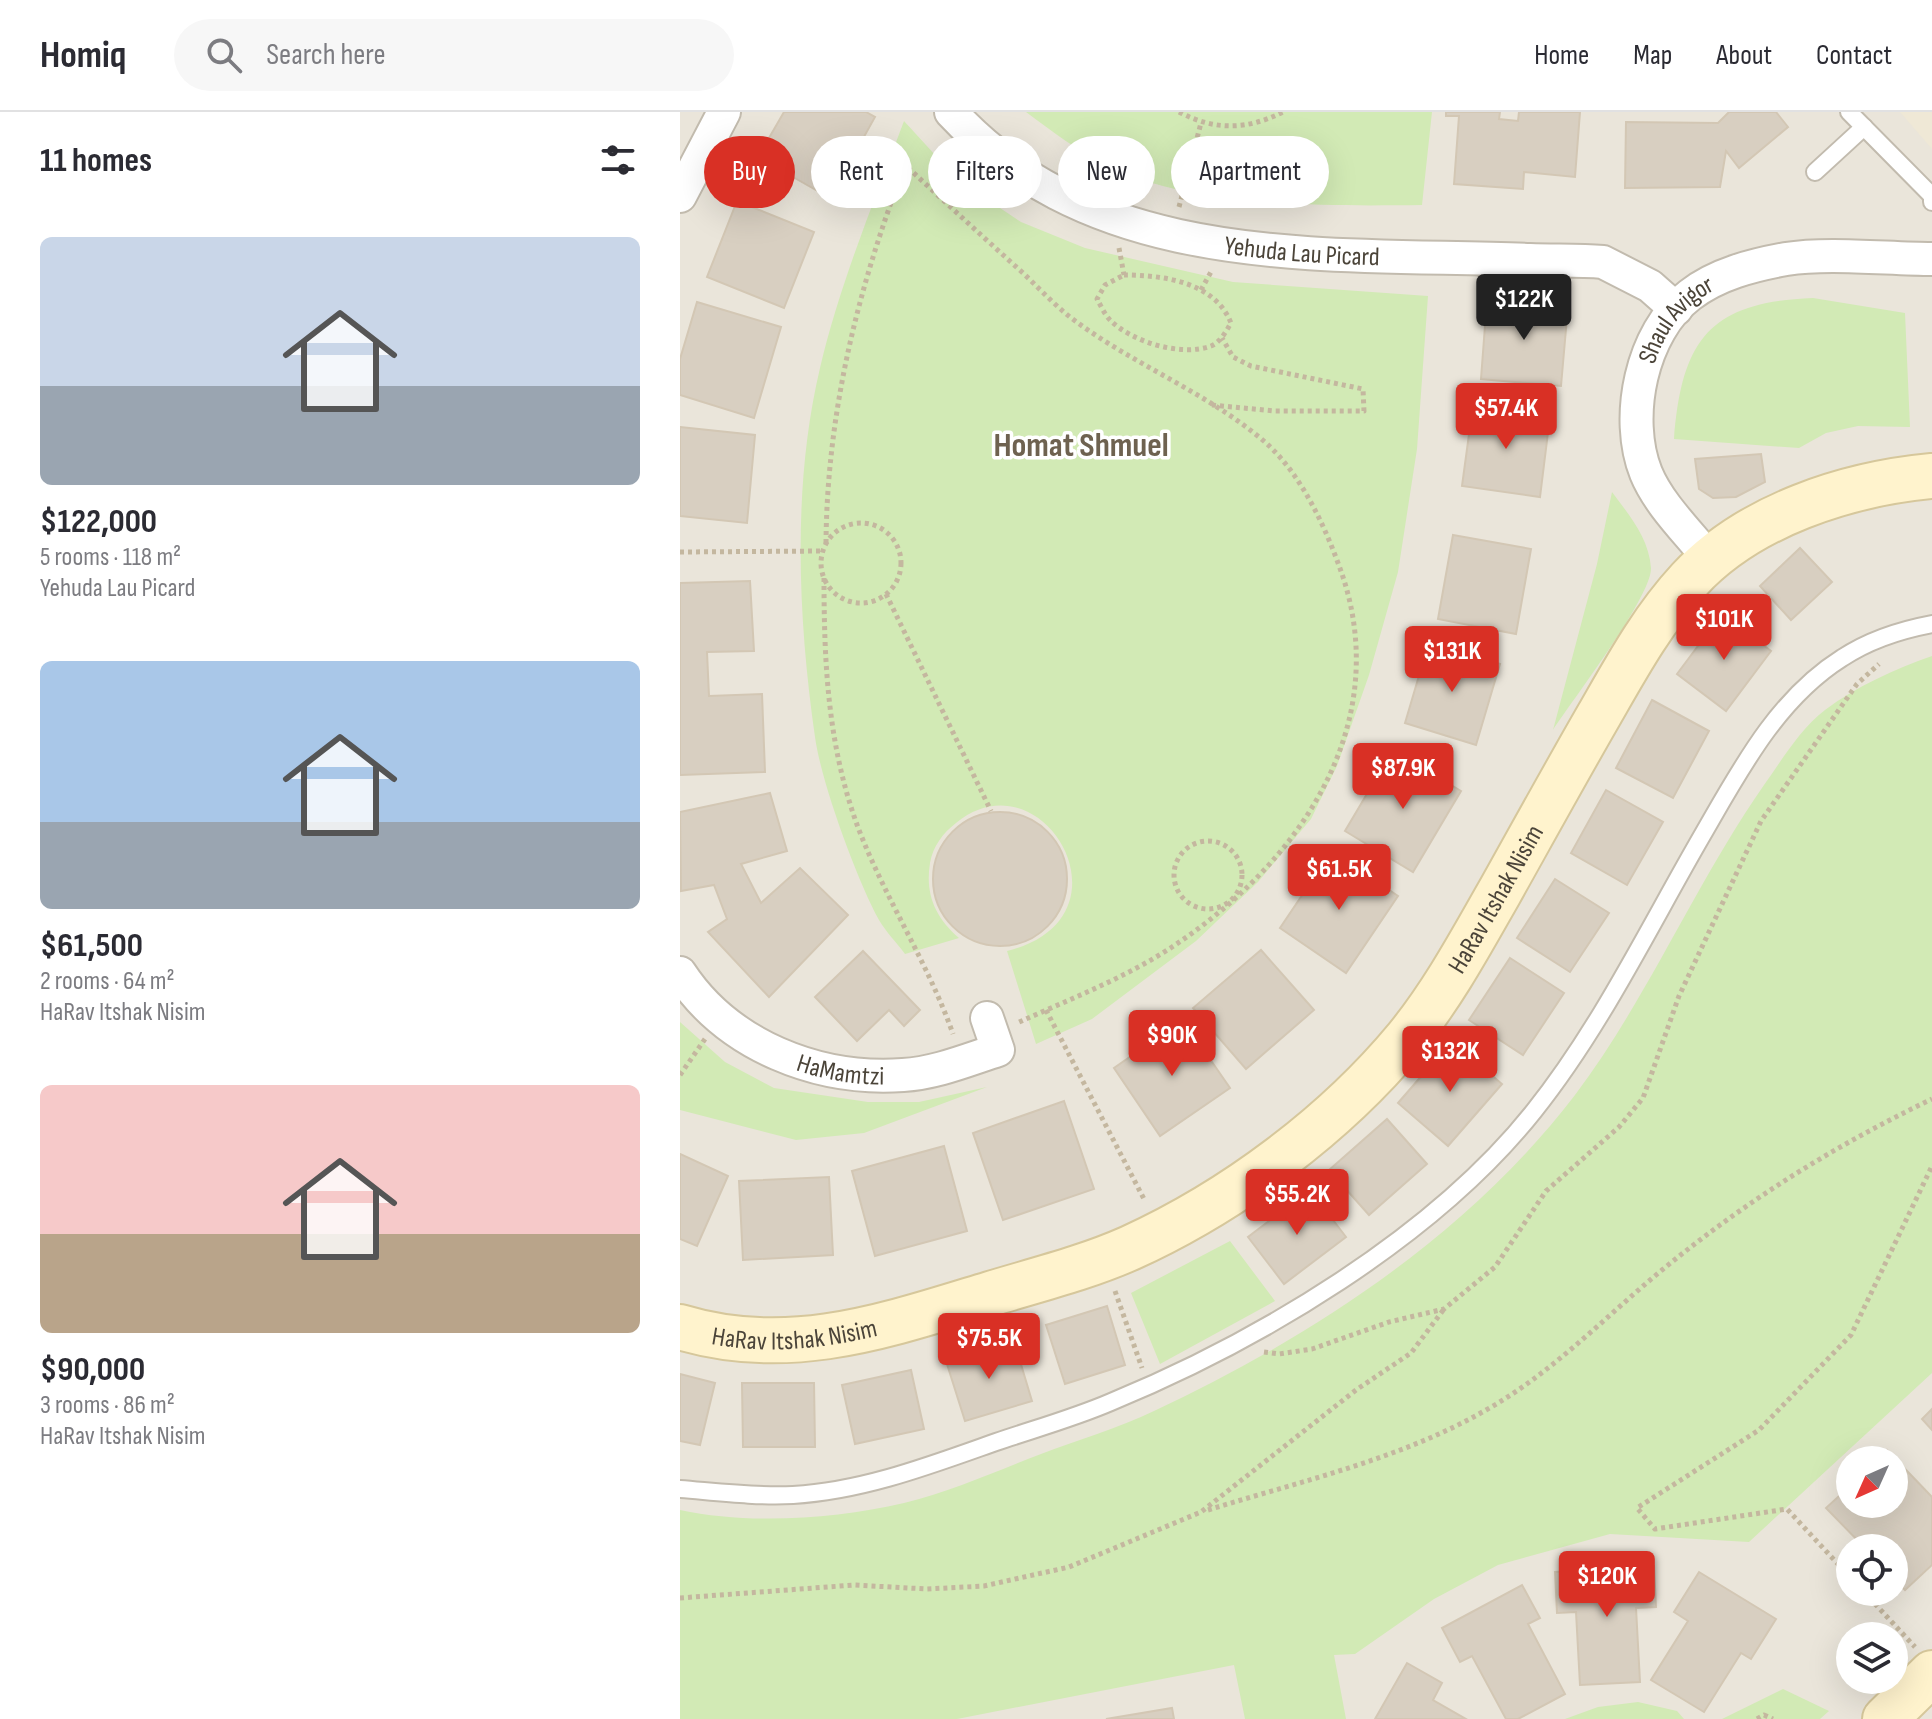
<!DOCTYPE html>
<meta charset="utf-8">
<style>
body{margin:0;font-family:"Sofia Sans Condensed",sans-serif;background:#f7f7f7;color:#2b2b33;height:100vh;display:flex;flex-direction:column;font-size:30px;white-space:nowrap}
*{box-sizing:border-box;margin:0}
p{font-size:26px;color:#7c7c81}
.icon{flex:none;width:44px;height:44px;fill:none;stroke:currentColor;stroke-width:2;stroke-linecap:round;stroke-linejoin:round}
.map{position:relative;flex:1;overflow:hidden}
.side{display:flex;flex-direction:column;background:#fff;width:680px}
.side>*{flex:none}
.hud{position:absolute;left:24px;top:24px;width:760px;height:72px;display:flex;gap:16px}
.needle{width:52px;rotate:225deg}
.fabs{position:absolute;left:1156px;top:1334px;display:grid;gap:16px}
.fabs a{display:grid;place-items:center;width:72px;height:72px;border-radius:50%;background:#fff;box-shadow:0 8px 32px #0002;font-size:40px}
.price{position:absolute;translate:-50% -68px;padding:0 18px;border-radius:8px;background:#d93025;color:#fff;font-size:26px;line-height:52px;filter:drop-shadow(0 2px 4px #0008)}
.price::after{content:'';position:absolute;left:50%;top:48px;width:24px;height:18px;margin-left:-12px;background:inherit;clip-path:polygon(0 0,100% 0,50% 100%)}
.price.on{background:#222;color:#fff}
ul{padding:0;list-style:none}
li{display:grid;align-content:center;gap:16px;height:424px;padding:0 40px}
li span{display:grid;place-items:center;height:248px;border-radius:12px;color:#555}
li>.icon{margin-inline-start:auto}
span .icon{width:144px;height:144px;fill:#fffc;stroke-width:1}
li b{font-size:34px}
h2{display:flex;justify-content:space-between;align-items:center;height:96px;padding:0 40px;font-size:34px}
.tag{padding:0 28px;border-radius:36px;background:#fff;box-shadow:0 8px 32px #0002;font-size:28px;line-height:72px}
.tag.on{background:#d93025;color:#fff}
header{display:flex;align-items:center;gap:48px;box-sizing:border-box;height:112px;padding:0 40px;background:#fff;border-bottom:2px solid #e1e1e2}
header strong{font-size:38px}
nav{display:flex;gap:44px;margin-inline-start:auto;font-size:28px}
.search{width:560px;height:72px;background:#f7f7f7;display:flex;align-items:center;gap:20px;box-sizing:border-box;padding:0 28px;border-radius:44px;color:#7c7c81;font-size:30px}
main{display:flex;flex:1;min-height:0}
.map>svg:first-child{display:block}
</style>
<header>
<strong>Homiq</strong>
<div class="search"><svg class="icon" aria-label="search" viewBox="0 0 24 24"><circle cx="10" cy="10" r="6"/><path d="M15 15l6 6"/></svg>Search here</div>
<nav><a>Home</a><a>Map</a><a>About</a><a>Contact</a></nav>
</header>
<main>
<section class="side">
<h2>11 homes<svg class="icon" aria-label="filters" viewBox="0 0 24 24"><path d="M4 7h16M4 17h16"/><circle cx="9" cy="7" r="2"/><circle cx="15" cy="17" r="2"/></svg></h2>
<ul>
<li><span style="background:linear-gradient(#c9d6e8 60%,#9aa5b1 0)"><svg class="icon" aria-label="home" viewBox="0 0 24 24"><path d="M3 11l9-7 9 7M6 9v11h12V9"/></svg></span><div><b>$122,000</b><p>5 rooms · 118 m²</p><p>Yehuda Lau Picard</p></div></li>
<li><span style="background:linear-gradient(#a9c7e8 65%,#9aa5b1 0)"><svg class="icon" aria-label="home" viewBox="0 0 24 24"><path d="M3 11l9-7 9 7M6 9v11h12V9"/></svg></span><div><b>$61,500</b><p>2 rooms · 64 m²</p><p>HaRav Itshak Nisim</p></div></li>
<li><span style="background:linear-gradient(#f6c9c9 60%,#b9a48a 0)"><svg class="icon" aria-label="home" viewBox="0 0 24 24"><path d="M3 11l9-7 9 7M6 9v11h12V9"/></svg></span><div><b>$90,000</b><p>3 rooms · 86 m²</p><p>HaRav Itshak Nisim</p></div></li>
</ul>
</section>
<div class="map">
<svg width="1252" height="1607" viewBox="0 0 1252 1607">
<rect width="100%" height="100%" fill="#f6f3ec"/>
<!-- residential -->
<path fill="#eae5da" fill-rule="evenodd" d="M0,0h1252v1607h-1252zM1170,1348h44v44h-44zM1170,1436h44v44h-44zM1170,1524h44v44h-44z"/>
<!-- education -->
<polygon fill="#efe8d6" points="1220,0 1252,0 1252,37"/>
<!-- green -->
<g fill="#d2eab5">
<path d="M346,0h406l-10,93c-93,1 -229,3 -314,-39 -30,-15 -55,-34 -82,-54z"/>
<path d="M224,9l54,59 63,42 64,26 148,34 195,14 -11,153 -19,123 -29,103 -32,91 -26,53 -53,63 -62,59 -104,78 -56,25 -29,-93c133,-33 35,-199 -51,-128 -13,10 -23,23 -26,40 -5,31 5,54 29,75l-54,16c-8,-11 -19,-22 -26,-34 -22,-40 -58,-138 -64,-183 -17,-119 -23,-251 5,-369 20,-85 54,-166 84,-247z"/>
<path d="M1133,186l92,15 5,114 -52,-1 -32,7 -27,15 -125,-9c8,-100 36,-137 139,-141z"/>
<path d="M932,380c17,23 37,46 39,76 1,28 -79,133 -98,162l44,-166z"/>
<path d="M1252,544v717l-183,169 -139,-8 -112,31 -64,34 -79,55 -21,1 12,64h-101l-11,-54 -277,54h-277v-209c71,15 154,9 224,-7 46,-11 92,-32 137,-49 37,-14 77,-26 113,-43 158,-74 314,-176 421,-316 73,-97 120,-211 189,-310 18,-25 36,-56 61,-75 32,-24 70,-41 107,-54z"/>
<polygon points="0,910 45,950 94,976 188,990 239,990 307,975 184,1021 116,1028 0,998"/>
<polygon points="550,1129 595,1189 480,1252 451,1181"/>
<polygon points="1103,1577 1149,1599 1140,1607 1042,1607"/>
<polygon points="958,1590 997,1599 1004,1607 885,1607 918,1595"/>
</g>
<!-- building -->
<g fill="#d8cfc1" stroke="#d3c7b4" stroke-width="2">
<polygon points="104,0 186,0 195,5 150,86 78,45"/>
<polygon points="766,0 820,0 819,7 838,9 839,0 900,0 895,65 844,60 843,77 774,72 779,4 766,4"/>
<polygon points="1049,0 1096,0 1108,15 1059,56 1046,39 1040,75 945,76 946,10 1038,11"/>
<polygon points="57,89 134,120 104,196 27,165"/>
<polygon points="807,187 888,194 881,274 801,267"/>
<polygon points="17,190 101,215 74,306 0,283 0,247"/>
<polygon points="793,293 870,304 860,385 782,374"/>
<polygon points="0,315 75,323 67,411 0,404"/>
<polygon points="1081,342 1085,370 1056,385 1033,386 1019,377 1015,347"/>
<polygon points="773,423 851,437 836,522 758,507"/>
<polygon points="1120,436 1152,470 1111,508 1080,474"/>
<polygon points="70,469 74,539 27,540 29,584 82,582 85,660 0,663 0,471"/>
<polygon points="1042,502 1091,539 1046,599 997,562"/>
<polygon points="749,530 820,552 796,633 725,611"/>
<polygon points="972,588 1029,619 993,686 936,656"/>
<polygon points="713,638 781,679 733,760 665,719"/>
<polygon points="926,678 983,710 947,773 891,741"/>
<polygon points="90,681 107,739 61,752 81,791 120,756 168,803 89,885 28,820 47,807 34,773 1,779 0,700"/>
<circle cx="320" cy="767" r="67"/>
<polygon points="652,739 718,784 666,861 600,816"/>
<polygon points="875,767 929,801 890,860 837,826"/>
<polygon points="581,838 634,898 566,957 513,896"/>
<polygon points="183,839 240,898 224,914 209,898 177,929 135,885"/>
<polygon points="830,846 884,881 843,943 789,908"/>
<polygon points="503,908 550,976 480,1024 434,956"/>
<polygon points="772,929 822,972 768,1034 718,991"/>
<polygon points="384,989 414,1077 323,1108 293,1021"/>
<polygon points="707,1007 747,1052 689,1103 649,1058"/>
<polygon points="264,1034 287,1119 195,1144 172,1059"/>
<polygon points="0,1042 48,1064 17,1134 0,1127"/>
<polygon points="149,1065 153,1143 63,1148 59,1069"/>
<polygon points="630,1078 666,1125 604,1172 568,1125"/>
<polygon points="427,1194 445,1253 385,1272 366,1213"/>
<polygon points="334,1229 352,1289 285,1309 266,1249"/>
<polygon points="231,1258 244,1317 175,1332 162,1273"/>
<polygon points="0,1262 35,1271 20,1333 0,1329"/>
<polygon points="62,1271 134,1271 135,1335 63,1335"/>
<polygon points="1252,1297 1252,1318 1242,1307"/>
<polygon points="1207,1338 1252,1385 1252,1453 1225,1478 1214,1467 1214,1436 1185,1436 1146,1396 1170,1374 1170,1392 1214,1392 1214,1348 1197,1348"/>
<polygon points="974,1454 976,1495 956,1496 960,1570 900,1573 896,1500 877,1501 875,1460"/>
<polygon points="1019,1460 1096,1507 1071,1547 1061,1541 1024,1600 971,1568 1008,1509 994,1500"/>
<polygon points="842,1473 860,1506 848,1512 885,1582 838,1607 826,1607 792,1544 780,1550 762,1516"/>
<polygon points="727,1551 762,1571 753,1588 786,1607 695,1607"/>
<polygon points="492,1596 494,1607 426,1607"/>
</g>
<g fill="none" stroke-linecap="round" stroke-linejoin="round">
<defs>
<g id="lane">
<polyline points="1169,0 1252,84 1252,90"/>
<polyline points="1135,60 1184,15"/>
<path d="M0,1377c37,3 76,8 113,6 70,-4 138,-30 203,-53 38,-13 78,-24 115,-40 148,-61 323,-165 423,-291 67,-84 115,-184 169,-277 37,-64 74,-135 139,-176 27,-18 58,-28 90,-34"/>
</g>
<g id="street">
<path id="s1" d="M271,0c148,162 379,140 579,148 25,1 48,0 73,2l47,24 26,23"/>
<polyline points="0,84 44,0"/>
<path id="s2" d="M1031,449c-21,-27 -52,-56 -65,-88 -22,-55 -5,-141 44,-178 27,-21 63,-30 96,-36 42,-7 102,0 146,0"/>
<path id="s3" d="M0,861c48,73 138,108 223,102 33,-2 64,-15 95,-25l-11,-32"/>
</g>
<g id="secondary">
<path id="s4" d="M0,1215c109,33 205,-1 310,-33 46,-14 95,-26 140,-46 103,-47 205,-123 277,-210 36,-44 64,-96 92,-145 33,-59 66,-119 100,-178 27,-47 53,-95 90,-135 60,-65 158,-96 243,-104"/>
<polyline points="1205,1607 1252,1561"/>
</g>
</defs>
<!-- lane casing -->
<use href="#lane" stroke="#c2bbae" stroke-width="20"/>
<!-- street casing -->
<use href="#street" stroke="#c2bbae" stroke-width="36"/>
<!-- secondary casing -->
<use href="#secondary" stroke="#d6c79b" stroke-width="48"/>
<!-- path -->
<g stroke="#c4b79f" stroke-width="5" stroke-dasharray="4 4" stroke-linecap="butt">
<path d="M499,0c36,19 68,18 104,0"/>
<polyline points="499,95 521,11"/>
<polyline points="439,136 444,163"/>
<path d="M444,163c39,0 91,7 107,48 -5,8 -10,19 -20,23 -30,11 -79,-4 -101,-26 -5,-5 -9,-14 -13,-21l8,-14z"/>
<polyline points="521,178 532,158"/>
<polyline points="532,293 595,299 684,299 683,277 571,254 553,245 542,226"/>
<circle cx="181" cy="451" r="40"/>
<path d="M146,431c1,-130 32,-256 79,-378 39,36 78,72 118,108 18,17 35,36 55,50 59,43 131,71 187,119 37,33 61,86 77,132 52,154 -45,291 -170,373 -47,31 -104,53 -155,76"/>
<polyline points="0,440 142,439"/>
<path d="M144,466c0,87 4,170 35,252 27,70 69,133 94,204"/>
<polyline points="206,482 311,699"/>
<circle cx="528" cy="763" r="34"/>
<polyline points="366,898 465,1089"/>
<polyline points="0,963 25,927"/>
<polyline points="435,1179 462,1256"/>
<polyline points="584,1240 599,1242 632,1237 709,1210 764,1197 815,1155 866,1079 939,1015 963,986 999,884 1081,709 1177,572 1199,552"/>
<path d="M528,1398c93,-29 193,-51 278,-100 66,-37 118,-92 176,-140 84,-69 172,-124 270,-171"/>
<polyline points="1170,1465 1107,1397 975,1417 957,1396 1079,1318 1171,1223 1252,1054"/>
<polyline points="1184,1480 1235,1535"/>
<polyline points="0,1486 174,1473 247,1477 304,1474 389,1455 521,1400 676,1278 731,1241 764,1197"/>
<polyline points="1077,1607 1084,1603 1093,1607"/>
</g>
<!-- lane -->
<use href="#lane" stroke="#fff" stroke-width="16"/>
<!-- street -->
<use href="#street" stroke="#fff" stroke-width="32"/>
<!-- secondary -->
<use href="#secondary" stroke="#fff3cd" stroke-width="44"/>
</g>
<g text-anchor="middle" stroke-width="7" stroke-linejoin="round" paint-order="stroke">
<!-- street labels -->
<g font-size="26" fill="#4b4439" stroke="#fff">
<text dy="9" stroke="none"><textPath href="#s1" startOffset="388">Yehuda Lau Picard</textPath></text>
<text dy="9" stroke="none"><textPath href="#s2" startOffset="276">Shaul Avigor</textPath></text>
<text dy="9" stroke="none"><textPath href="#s4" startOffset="980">HaRav Itshak Nisim</textPath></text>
<text dy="9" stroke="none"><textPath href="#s3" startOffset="194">HaMamtzi</textPath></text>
<text dy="9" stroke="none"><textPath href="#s4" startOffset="116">HaRav Itshak Nisim</textPath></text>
</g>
<!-- district labels -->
<g font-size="34" font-weight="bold" fill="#6e6250" stroke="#fff">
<text x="401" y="344">Homat Shmuel</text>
</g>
</g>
</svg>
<div class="fabs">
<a><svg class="needle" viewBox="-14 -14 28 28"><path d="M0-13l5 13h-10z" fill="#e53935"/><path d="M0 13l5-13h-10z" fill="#7c7c81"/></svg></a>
<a><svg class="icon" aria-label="locate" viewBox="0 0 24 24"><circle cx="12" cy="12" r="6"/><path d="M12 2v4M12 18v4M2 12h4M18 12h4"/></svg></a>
<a><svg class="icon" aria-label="layers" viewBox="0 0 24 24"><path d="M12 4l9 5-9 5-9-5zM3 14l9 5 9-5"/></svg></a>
</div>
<b class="price on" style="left:844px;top:230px">$122K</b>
<b class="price" style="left:826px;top:339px">$57.4K</b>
<b class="price" style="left:1044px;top:550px">$101K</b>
<b class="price" style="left:772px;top:582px">$131K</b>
<b class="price" style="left:723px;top:699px">$87.9K</b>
<b class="price" style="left:659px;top:800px">$61.5K</b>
<b class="price" style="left:492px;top:966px">$90K</b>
<b class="price" style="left:770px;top:982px">$132K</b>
<b class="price" style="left:617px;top:1125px">$55.2K</b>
<b class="price" style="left:309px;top:1269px">$75.5K</b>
<b class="price" style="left:927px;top:1507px">$120K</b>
<div class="hud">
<a class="tag on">Buy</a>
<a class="tag">Rent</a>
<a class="tag">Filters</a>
<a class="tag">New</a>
<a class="tag">Apartment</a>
</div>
</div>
</main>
